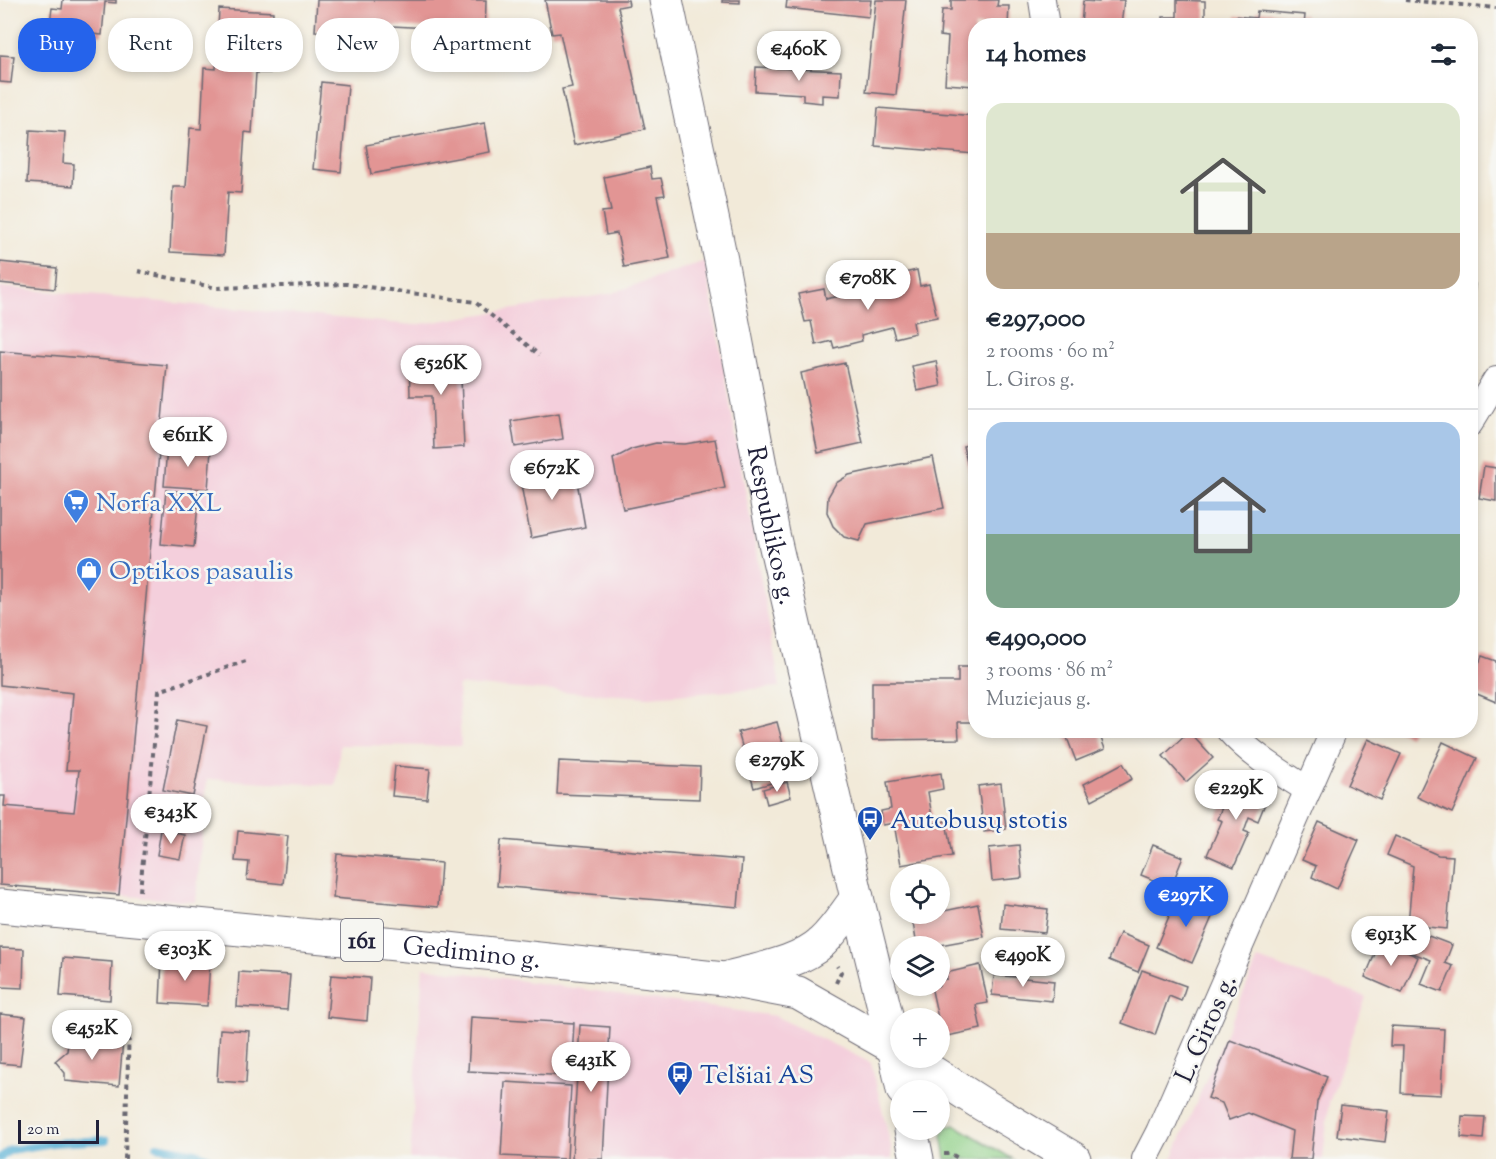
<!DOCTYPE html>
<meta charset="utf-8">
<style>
body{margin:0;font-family:"Sorts Mill Goudy",serif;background:#f6f6f7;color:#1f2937;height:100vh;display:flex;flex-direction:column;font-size:22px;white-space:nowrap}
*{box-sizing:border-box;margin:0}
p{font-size:20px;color:#747a83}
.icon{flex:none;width:33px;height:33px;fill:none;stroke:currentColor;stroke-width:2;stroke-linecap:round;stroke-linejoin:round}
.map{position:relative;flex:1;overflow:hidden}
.drawer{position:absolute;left:968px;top:18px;width:510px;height:720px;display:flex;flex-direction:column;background:#fff;border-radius:24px;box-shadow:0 3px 9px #0003}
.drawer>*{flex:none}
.top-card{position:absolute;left:18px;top:18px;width:570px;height:54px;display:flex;gap:12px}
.controls{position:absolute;left:890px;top:864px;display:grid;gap:12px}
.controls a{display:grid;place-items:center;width:60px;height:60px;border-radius:50%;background:#fff;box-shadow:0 3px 9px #0003;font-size:30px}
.scale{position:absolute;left:18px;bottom:15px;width:81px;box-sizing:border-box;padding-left:6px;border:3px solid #22223b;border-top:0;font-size:16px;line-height:21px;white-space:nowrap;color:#22223b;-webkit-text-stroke:4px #f6f6f2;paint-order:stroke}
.price{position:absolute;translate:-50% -51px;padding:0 14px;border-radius:21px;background:#fff;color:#222;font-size:20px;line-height:39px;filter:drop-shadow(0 2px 3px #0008)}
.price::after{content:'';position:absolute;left:50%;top:36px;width:18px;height:14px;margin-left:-9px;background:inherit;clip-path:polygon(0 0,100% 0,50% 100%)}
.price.on{background:#2563eb;color:#fff}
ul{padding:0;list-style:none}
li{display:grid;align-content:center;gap:12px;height:318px;padding:0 18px}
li+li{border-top:2px solid #e0e1e3}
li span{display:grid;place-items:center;height:186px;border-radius:18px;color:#555}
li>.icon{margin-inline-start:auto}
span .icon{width:108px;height:108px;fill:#fffc;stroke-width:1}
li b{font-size:26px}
h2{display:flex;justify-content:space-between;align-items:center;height:72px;padding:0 18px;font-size:26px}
.pill{padding:0 21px;border-radius:24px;background:#fff;box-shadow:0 3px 9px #0003;font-size:21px;line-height:54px}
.pill.on{background:#2563eb;color:#fff}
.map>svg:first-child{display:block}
</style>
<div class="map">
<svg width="1496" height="1159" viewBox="0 0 1496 1159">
<rect width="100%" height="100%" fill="#f6f6f2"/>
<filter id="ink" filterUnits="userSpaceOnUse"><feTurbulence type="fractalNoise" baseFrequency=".0167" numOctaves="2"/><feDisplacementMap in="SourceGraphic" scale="12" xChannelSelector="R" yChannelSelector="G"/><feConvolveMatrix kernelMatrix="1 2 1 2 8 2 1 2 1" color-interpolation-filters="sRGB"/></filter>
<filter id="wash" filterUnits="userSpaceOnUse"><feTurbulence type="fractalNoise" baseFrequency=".008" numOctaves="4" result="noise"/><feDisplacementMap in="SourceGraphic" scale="24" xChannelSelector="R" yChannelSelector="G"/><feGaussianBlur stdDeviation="1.35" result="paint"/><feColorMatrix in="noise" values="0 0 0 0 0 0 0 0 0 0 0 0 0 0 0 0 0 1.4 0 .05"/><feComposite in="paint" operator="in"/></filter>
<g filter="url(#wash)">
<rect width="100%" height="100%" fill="#f2ead9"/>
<!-- built -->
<g fill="#f4cfdc">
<polygon points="705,261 780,687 649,697 458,685 461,746 340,745 336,785 207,779 196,902 0,885 0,287 414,325 609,294"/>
<polygon points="1258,959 1366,997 1329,1103 1323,1159 1172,1159"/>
<polygon points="423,967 775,1016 871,1063 891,1146 892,1159 410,1159"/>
</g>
<!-- green -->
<polygon fill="#8fd087" stroke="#587961" stroke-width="1.5" points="955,1125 1013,1159 946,1159 942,1135 946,1127"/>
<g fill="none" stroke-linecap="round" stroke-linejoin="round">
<!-- stream -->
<g stroke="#59b1d6" stroke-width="8">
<polyline points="157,1146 196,1153 211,1159"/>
<polyline points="0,1158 10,1150 53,1143 106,1140"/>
</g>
</g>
<g id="blocks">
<!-- building -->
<g fill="#e29594">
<polygon points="63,0 116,0 116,3 105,2 102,35 49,30 52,8 62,9"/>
<polygon points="317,0 486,0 485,38 429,35 429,28 374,25 374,33 315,31"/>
<polygon points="545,0 628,0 629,5 618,7 645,129 574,145 562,89 572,87 560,33 552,34"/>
<polygon points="722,0 740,0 740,3 722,2"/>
<polygon points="787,0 871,0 869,17 786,8"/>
<polygon points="876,0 906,0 896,95 866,92"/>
<polygon points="951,0 998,0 997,6 1009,6 1008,26 975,26 975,86 945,84 948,37 940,36 942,10 951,10"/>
<polygon points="1100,0 1124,0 1121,26 1081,26 1083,1 1099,2"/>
<polygon points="1177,0 1205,1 1205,26 1163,26 1163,17 1177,17"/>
<polygon points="219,9 273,12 270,73 256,73 252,133 245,132 241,193 228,192 224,255 170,252 173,187 186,187 190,128 201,129 204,68 216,69"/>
<polygon points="1257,11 1305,15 1304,26 1236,26 1236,16 1256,18"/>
<polygon points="0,55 14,56 11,83 0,82"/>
<polygon points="756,67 841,71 840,96 822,95 822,103 803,101 803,94 755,91"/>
<polygon points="321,82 348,85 341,172 313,169"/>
<polygon points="878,108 975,116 975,154 875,146"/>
<polygon points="485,123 490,152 371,174 366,145"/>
<polygon points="30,130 65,132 63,163 74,164 73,186 27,183"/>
<polygon points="650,167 652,179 661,178 665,195 657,196 670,258 624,267 617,233 606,235 602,212 611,211 604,177"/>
<polygon points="0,262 57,268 55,289 0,283"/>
<polygon points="917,270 920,286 929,284 937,317 913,322 915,333 895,338 892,327 861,335 862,341 834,348 832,341 816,345 811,321 805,322 798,294 824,289 826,299 898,283 896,275"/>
<polygon points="1470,284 1475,284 1472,318 1470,318"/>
<polygon points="0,351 167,365 119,895 0,885 0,796 5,796 4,806 74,812 79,770 66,770 73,693 0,685"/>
<polygon points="460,356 464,447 434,449 432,396 410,396 409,358"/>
<polygon points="936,361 941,386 917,391 912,366"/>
<polygon points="845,363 863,443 818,453 801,373"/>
<polygon points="559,413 563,439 515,447 511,421"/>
<polygon points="715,439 725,488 623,509 613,459 632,449 656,443 685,444"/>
<polygon points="975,443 975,473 970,474 963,446"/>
<polygon points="167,447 211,450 208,489 164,486"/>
<polygon points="933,457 944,508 867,524 859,541 844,537 833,526 827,512 828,497 836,483 849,475"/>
<polygon points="574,464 585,527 531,538 519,474"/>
<polygon points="1484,466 1496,468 1496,501 1479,498"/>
<polygon points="166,490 199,493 194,547 161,544"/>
<polygon points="1482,656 1496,661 1496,702 1470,691 1470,686"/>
<polygon points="958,667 975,667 975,722 958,722 959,739 872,740 872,682 958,682"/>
<polygon points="177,720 207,726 193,796 163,790"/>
<polygon points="777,722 792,777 754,788 738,732"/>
<polygon points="1064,730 1098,730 1105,749 1076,761"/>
<polygon points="1397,730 1412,730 1409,736"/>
<polygon points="1189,732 1213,758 1186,782 1163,756"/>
<polygon points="1368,739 1401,754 1380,800 1347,785"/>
<polygon points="1443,742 1477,758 1452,813 1417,797"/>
<polygon points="559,761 700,767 699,799 557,794"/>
<polygon points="1123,763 1132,779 1092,800 1084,784"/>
<polygon points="395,766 430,769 427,799 392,796"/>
<polygon points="941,773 943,789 928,792 933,823 946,821 952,856 901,865 894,823 883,825 881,811 891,809 887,782"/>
<polygon points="1234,779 1269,794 1258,821 1249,817 1244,831 1249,833 1234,867 1207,855 1222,821 1217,819"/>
<polygon points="787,782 791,797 767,804 763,789"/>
<polygon points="1001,783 1006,829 984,832 978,786"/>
<polygon points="1319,822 1359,840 1337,889 1312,877 1316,866 1302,860"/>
<polygon points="161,830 185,835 180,859 157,855"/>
<polygon points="238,831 288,836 283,884 247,880 249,862 235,861"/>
<polygon points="1395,836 1438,855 1453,856 1447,929 1408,925 1413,866 1387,855"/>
<polygon points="501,840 742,860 738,907 497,886"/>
<polygon points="1019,845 1022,878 992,881 989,848"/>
<polygon points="1153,845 1183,857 1171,887 1141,875"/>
<polygon points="337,854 441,863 438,907 333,898"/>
<polygon points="1179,893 1216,908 1192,963 1156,947"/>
<polygon points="978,904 984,937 935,946 917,946 912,917 929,914 939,914 939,912"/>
<polygon points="1003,904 1048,909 1045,933 1001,929"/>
<polygon points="1418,932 1452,945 1445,963 1453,966 1442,992 1421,984 1431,960 1410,952"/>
<polygon points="1120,933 1149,945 1138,972 1109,960"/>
<polygon points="1381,940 1418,957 1402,993 1365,977"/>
<polygon points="0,948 24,949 23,988 0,987"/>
<polygon points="63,958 112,962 110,1000 60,996"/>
<polygon points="162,959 210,962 207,1006 160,1003"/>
<polygon points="980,965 988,1003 976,1005 981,1029 942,1037 939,1018 938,1018 931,986 939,986 939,980 947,979 946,973"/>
<polygon points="1142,970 1186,986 1181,1001 1169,996 1155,1035 1122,1023"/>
<polygon points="239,972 290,975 287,1010 237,1007"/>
<polygon points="331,975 370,978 367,1021 327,1017"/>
<polygon points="994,975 1054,981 1052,1001 992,995"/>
<polygon points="0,1014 26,1017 20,1065 0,1063"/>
<polygon points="471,1017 574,1023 571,1076 468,1071"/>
<polygon points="580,1025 610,1027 603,1159 572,1159"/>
<polygon points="1391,1026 1444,1029 1441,1095 1401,1093 1403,1046 1390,1046"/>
<polygon points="220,1029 249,1031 246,1083 217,1081"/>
<polygon points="69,1035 123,1041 119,1086 65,1081 65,1073 55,1061 67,1051"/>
<polygon points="1230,1040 1327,1077 1317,1102 1311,1159 1289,1159 1292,1131 1248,1113 1229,1120 1222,1103 1208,1098"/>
<polygon points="505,1082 571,1086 567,1159 501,1156"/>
<polygon points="1341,1105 1389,1111 1385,1142 1337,1136"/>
<polygon points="1462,1116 1485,1117 1483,1139 1461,1137"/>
</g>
</g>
</g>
<g filter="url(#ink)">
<use href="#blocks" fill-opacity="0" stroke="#6b6872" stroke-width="1.5"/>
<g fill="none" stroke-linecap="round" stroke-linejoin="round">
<defs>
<g id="minor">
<polyline points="1042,0 1046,26"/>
<polyline points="1470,423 1496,380"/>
<path d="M1229,730c22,25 51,42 79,60"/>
<polyline points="1145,1159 1159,1132 1334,730"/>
</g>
<g id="major">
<path id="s1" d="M666,0l55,260 52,274 84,364 37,149 9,43"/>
<path id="s2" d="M0,906l448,43 276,30 74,14 102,58"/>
<path d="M731,977c29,-8 68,-14 91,-35 14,-13 24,-30 35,-44"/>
<polyline points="910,1058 982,1104 1074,1159"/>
<polyline points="911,1130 917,1159"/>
</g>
</defs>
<!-- minor casing -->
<use href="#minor" stroke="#6b6872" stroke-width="28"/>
<!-- major casing -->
<use href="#major" stroke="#6b6872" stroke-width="35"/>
<!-- path -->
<g stroke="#6b6872" stroke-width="4" stroke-dasharray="4.5 4.5" stroke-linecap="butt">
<polyline points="1405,0 1496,8"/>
<polyline points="138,271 217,288 347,284 475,302 539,355"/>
<polyline points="140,891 159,691 246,661"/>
<polyline points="836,983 841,972 837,966"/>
<polyline points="944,1154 951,1154 960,1159"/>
<polyline points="125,1159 129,1028"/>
</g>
<!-- minor -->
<use href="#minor" stroke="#fff" stroke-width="26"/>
<!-- major -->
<use href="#major" stroke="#fff" stroke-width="33"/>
</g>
</g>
<!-- icons -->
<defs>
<symbol id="supermarket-pin" viewBox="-11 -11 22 30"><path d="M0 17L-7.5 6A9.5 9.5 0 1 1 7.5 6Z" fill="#3f7fe0" stroke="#f6f6f2"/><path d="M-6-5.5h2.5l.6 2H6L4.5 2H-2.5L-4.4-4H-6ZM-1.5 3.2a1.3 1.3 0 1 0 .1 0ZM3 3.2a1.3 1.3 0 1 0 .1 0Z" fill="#fff"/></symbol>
<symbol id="shop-pin" viewBox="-11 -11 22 30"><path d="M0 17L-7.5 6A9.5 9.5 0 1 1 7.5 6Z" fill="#3f7fe0" stroke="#f6f6f2"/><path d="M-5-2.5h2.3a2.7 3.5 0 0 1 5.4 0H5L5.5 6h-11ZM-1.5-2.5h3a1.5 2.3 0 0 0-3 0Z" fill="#fff"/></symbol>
<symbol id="bus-pin" viewBox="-11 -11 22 30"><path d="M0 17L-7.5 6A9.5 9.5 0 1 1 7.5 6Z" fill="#1a4fb4" stroke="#f6f6f2"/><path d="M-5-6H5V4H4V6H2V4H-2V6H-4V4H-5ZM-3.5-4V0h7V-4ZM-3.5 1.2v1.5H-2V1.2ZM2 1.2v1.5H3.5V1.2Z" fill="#fff"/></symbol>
</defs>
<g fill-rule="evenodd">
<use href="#supermarket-pin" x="61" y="487" width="30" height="40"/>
<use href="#shop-pin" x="74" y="555" width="30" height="40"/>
<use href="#bus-pin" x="855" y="804" width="30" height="40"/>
<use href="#bus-pin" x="665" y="1059" width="30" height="40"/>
</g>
<g text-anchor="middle" stroke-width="5" stroke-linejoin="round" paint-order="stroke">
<!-- shield labels -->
<rect fill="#f6f6f2" stroke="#626272" stroke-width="1.5" x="341" y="919" width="42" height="42" rx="4.5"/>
<g font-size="24" font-weight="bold" fill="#22223b">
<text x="362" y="948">161</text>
</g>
<!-- shop labels -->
<g font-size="26" fill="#366cbe" stroke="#f6f6f2" text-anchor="start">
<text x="96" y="511">Norfa XXL</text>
<text x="109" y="579">Optikos pasaulis</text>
</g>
<!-- street labels -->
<g font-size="26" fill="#22223b" stroke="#f6f6f2">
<text dy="9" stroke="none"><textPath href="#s1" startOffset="536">Respublikos g.</textPath></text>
<text dy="9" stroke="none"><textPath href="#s2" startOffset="474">Gedimino g.</textPath></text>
<text transform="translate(1205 1028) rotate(-66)" y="9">L. Giros g.</text>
</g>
<!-- transit labels -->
<g font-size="26" fill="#164399" stroke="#f6f6f2" text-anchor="start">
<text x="890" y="828">Autobusų stotis</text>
<text x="700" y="1083">Telšiai AS</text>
</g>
</g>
</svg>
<div class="controls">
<a><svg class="icon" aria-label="locate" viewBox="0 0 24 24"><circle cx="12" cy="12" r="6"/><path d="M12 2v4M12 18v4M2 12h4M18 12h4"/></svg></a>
<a><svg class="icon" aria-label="layers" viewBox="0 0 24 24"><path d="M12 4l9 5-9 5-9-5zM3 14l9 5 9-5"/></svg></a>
<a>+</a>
<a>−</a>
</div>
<div class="scale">20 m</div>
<b class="price" style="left:799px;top:82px">€460K</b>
<b class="price" style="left:868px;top:311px">€708K</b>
<b class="price" style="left:441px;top:396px">€526K</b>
<b class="price" style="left:188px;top:468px">€611K</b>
<b class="price" style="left:552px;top:501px">€672K</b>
<b class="price" style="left:777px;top:793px">€279K</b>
<b class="price" style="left:1236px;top:821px">€229K</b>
<b class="price" style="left:171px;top:845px">€343K</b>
<b class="price on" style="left:1186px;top:928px">€297K</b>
<b class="price" style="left:1391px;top:967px">€913K</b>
<b class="price" style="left:185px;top:982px">€303K</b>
<b class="price" style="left:1023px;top:988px">€490K</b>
<b class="price" style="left:92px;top:1061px">€452K</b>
<b class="price" style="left:591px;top:1093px">€431K</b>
<div class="top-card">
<a class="pill on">Buy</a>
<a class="pill">Rent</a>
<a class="pill">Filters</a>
<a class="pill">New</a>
<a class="pill">Apartment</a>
</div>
<section class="drawer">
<h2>14 homes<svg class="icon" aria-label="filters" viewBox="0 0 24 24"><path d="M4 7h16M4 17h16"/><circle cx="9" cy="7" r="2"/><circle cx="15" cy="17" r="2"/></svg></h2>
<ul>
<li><span style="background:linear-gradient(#dfe7d0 70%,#b9a48a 0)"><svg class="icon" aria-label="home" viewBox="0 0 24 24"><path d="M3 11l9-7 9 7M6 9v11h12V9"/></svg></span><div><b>€297,000</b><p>2 rooms · 60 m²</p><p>L. Giros g.</p></div></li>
<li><span style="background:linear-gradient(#a9c7e8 60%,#7fa58c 0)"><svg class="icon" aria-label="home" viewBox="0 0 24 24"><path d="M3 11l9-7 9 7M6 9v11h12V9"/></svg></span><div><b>€490,000</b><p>3 rooms · 86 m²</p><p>Muziejaus g.</p></div></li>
</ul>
</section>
</div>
